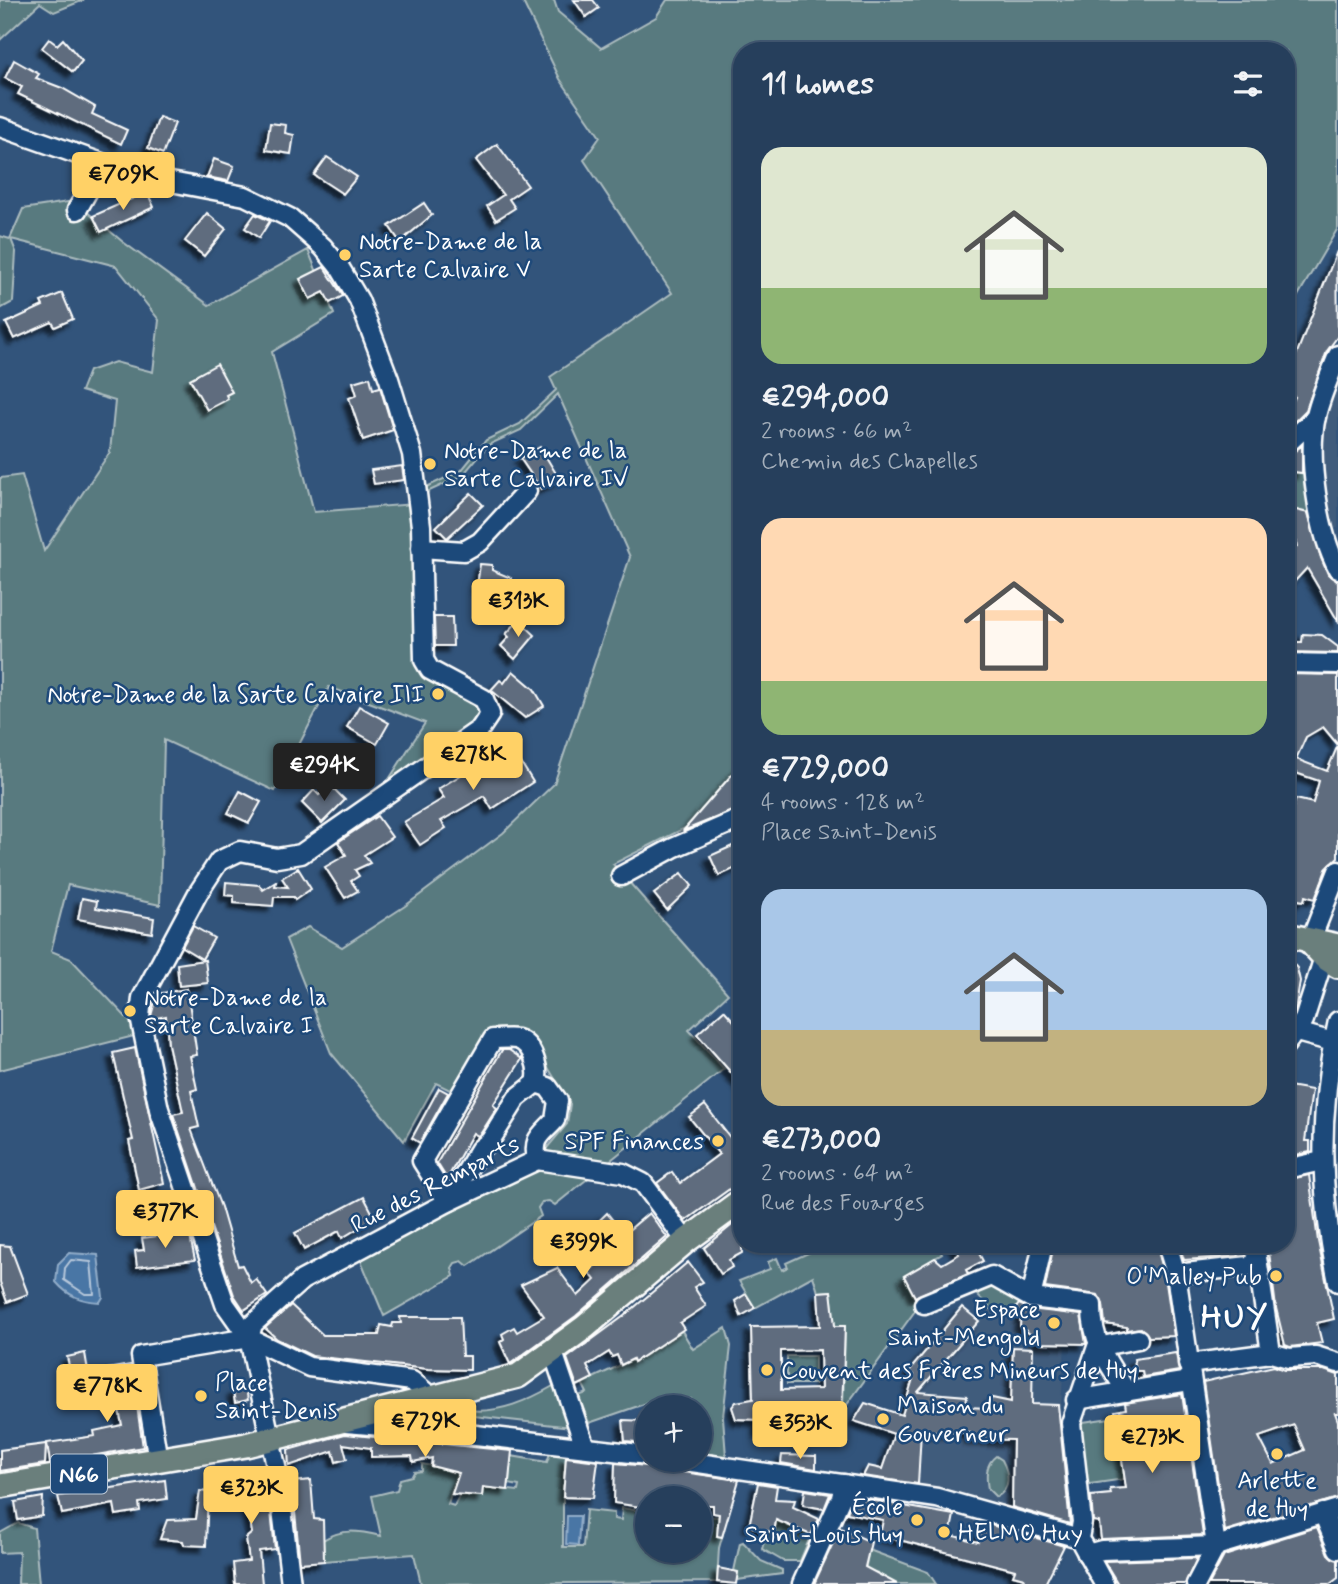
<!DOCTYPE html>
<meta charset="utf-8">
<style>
body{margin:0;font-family:Mynerve,sans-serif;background:#2e4662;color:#f1f3f6;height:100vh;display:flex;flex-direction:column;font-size:26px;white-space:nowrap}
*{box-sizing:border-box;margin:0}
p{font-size:23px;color:#a4afbb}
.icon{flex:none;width:38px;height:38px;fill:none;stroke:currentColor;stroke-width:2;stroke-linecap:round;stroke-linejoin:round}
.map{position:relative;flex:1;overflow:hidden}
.side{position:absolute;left:733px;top:42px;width:562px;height:1211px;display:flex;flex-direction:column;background:#263f5c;border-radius:28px;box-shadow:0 2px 5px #0004,0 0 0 2px #425872}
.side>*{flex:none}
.tools{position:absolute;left:635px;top:1395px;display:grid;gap:14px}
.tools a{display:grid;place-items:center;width:77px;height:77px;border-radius:50%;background:#263f5c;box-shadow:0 2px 5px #0004,0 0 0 2px #425872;font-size:35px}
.price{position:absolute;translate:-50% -60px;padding:0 16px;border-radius:7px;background:#ffd166;color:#111;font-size:23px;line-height:46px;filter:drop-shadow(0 2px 4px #0008)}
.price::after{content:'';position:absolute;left:50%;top:42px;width:21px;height:16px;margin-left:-10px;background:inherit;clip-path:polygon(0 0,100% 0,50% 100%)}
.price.active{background:#222;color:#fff}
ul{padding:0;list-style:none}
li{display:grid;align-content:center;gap:14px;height:371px;padding:0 28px}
li span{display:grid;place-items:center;height:217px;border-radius:21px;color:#555}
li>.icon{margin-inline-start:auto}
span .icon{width:126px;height:126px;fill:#fffc;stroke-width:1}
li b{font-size:30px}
h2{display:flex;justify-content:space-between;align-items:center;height:84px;padding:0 28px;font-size:30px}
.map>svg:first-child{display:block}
</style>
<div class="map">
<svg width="1338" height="1584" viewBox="0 0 1338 1584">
<defs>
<filter id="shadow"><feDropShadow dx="-5.5" dy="5.5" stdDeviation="2" flood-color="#0009"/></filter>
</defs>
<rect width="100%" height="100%" fill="#32547b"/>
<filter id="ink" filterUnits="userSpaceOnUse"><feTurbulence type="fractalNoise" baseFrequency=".0143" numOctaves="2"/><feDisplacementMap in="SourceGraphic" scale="14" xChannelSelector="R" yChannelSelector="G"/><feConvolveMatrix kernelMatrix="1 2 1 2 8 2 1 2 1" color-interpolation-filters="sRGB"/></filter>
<g filter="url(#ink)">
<!-- built -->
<g fill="#3f5b7c">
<polygon points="1338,378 1338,528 1330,529 1322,466 1322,427"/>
<polygon points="962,1307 979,1320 991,1309 1021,1317 1020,1326 1028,1333 1027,1343 1065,1344 1061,1406 1058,1406 1067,1481 1030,1485 1028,1512 1012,1508 1012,1512 901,1485 905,1405 914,1375 909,1371"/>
</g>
<!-- green -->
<g fill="#587a7f" stroke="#acbcbf" stroke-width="2">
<polygon points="0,0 84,0 54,12 40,3 0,40"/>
<polygon points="522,0 554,0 558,12 601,48 656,17 667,0 1338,0 1338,228 1286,316 1286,51 742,51 742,763 687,827 613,864 728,994 689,1030 724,1069 555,1205 549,1201 542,1202 538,1208 541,1216 468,1266 462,1261 455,1263 452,1268 454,1276 384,1316 357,1251 537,1160 567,1124 570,1104 534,1044 491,1031 454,1092 436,1083 404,1141 331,1053 286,939 308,927 342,947 405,906 503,833 554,784 630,557 558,394 521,430 488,445 462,476 425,493 424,488 461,471 486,440 520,424 556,390 550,377 672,293 584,160 600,137 560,79"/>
<polygon points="74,201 123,242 209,305 308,250 334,314 272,352 314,512 414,504 416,650 422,676 477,705 479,715 475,723 386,784 425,723 329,687 275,791 164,740 160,905 68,885 51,951 71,959 142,1034 0,1070 0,478 22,475 44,551 110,452 115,401 81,391 89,371 115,362 153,372 159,320 116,266 11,239 16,252 13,302 0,309 0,236 10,239 23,209"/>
<polygon points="1288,471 1309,472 1315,514 1286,508"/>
<polygon points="828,1244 941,1244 938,1246 942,1254 904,1276 916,1291 912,1294 920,1304 843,1410 845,1326 835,1326 831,1291 818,1292 813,1276 755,1308 739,1281 770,1269 768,1262 777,1258 782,1270 788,1267 786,1263"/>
<polygon points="989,1284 1024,1299 1016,1308 1022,1316 991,1309 975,1293"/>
<polygon points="726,1328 731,1346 723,1417 726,1456 700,1453 700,1407 692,1407 691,1399 685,1399 685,1407 653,1407 653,1401 589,1423 578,1396 587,1393 582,1383 634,1359 635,1362 682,1331 693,1349"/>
<rect x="787" y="1356" width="28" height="28"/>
<path d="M555,1385l17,42 -107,-12v12l-11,-12 6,-14 6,-1 2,10c31,4 61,-10 87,-25z"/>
<polygon points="1117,1417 1125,1479 1083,1485 1076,1423"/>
<path d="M550,1453l16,2 -2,22 8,2 -1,8 -8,-1v61h20l3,-37 28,3v6l7,1 1,-12 25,4 1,38h52v-34l19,1 -1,12 6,1 -5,18 -2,34 -296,2 -7,-30 -90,7 -1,-21c19,-12 36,-9 58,-4l-9,-40 25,-6 3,-11 12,-3 2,-4 8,-1v-7l21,4 8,-6 -1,10 7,1 -9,31 6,2 6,-12 22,2 1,-9 35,4 1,-5 -10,-2 2,-28 36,6z"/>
<path d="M996,1456l6,4c7,13 10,29 -6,37l-8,-8c-2,-12 -3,-25 8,-33z"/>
<polygon points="777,1515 811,1535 800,1561 783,1561 762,1549 767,1531 774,1532"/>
<polygon points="18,1523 34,1528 39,1584 18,1584 19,1552 0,1553 0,1533"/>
<polygon points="743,1542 761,1561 782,1570 782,1574 737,1580 738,1572 734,1571 740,1543"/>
<polygon points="869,1550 928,1572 936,1584 893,1584 878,1573 865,1570"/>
</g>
<!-- water -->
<g fill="#4a76a5" stroke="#92adc9" stroke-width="2">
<path d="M69,1253l29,2 5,42 -3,5c-19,-1 -32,-6 -44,-20l2,-18z"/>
<polygon points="567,1516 580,1516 578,1545 566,1544"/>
</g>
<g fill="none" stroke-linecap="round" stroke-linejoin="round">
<!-- shore -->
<polygon stroke="#b7c8db" stroke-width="2" points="71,1260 91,1262 94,1294 85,1294 64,1280 65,1268"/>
</g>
<!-- building -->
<g fill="#5e6c7e" stroke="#fff" stroke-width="2" fill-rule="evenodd" filter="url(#shadow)">
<polygon points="574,0 593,0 599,8 586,17"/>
<polygon points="49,39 57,45 63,39 82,61 73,72 42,48"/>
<polygon points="14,60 39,74 36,78 62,88 95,107 92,114 127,130 121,144 18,94 22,87 5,78"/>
<polygon points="159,117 175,123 163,154 148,148"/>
<polygon points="270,123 286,125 285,133 294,135 291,154 266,150"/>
<polygon points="497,144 528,186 509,199 515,208 496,220 487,206 503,195 476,160"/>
<polygon points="327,157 357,177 343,194 314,175"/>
<polygon points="214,159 234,166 228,181 207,177"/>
<polygon points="147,192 154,207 101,232 93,216"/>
<polygon points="424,203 432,215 400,242 389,226"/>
<polygon points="207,213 226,229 204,256 185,241"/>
<polygon points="255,214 270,221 259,238 245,228"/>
<polygon points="1337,251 1338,336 1327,351 1306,410 1295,421 1286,415 1295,397 1286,393 1286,381"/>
<polygon points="324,267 343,296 330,303 324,292 310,299 300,279"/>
<polygon points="62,293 73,319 55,327 52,322 14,339 6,323 43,306 41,302"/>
<polygon points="217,364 232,392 226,395 228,399 207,410 190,379"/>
<polygon points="370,377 373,389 380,387 393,430 363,440 349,398 357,395 353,382"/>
<polygon points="1302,446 1302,473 1286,471 1286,456"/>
<polygon points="540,447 560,480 541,489 520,458"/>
<polygon points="402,466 404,480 374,484 371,470"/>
<polygon points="471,493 483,505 447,538 436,527"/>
<polygon points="1292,509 1308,513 1321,558 1328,574 1338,582 1338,621 1307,568 1286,591 1286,554 1297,547 1293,524 1290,523"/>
<polygon points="480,564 492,565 492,570 511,578 509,590 500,589 499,592 477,587"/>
<polygon points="434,617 452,617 453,646 435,646"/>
<polygon points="519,620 535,635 515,659 501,646 509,637 506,634"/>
<polygon points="1303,634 1322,635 1338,647 1338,653 1286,652 1286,642 1302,642"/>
<polygon points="513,671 534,689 544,706 525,718 491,690 500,680 504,683"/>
<path d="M1286,674l52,1v182l-11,10 -12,32 -10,-3 -1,5 -18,-3v-71l10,-28 17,4 6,-22 -29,-10 -4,8zM1323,727l15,18 -11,26 -31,-12 10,-22z"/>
<polygon points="359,706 389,723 377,744 347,727"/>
<polygon points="510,745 533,782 492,809 484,796 441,821 446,828 420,845 404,822 444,798 438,789"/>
<polygon points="742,763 742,807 683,831"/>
<polygon points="330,785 345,800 322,823 302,803 314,790 319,795"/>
<polygon points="240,791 261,802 249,823 228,813"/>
<polygon points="377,816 392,837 364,855 370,863 355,870 359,876 351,881 358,891 345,898 325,867 346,855 338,842"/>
<polygon points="737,844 742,865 719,876 710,856"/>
<polygon points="298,868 311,889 295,900 294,897 274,897 273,906 234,903 234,896 225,895 226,882 259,885 263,890 276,882 275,886 288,887 282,878"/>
<polygon points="682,873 692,886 667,910 654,894"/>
<polygon points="82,898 97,901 96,908 154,918 152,933 78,919"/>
<polygon points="193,926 214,938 202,959 182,947"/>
<polygon points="1286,956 1297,968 1300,981 1296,1006 1291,1019 1286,1018"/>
<polygon points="205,960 208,983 179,986 177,964"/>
<polygon points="187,989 197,1055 190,1056 197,1089 191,1091 199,1127 191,1129 221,1207 238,1266 242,1265 251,1283 256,1279 267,1295 244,1310 234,1295 173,1114 183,1112 168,1044 166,1016 152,1019 151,1016 157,994"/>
<polygon points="724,1010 742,1030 742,1085 697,1034"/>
<polygon points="135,1048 164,1183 139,1190 129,1141 133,1140 113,1053"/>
<polygon points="502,1050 509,1050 522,1059 493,1105 497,1108 481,1133 478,1136 473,1133 447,1179 437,1163"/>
<polygon points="1289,1086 1312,1090 1305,1141 1310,1141 1310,1152 1286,1157"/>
<polygon points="439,1088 448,1093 420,1143 412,1138"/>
<polygon points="705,1105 742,1153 742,1180 685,1221 657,1183 672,1172 680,1183 719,1154 689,1117"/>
<polygon points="1309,1175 1318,1241 1334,1319 1317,1323 1322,1343 1290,1347 1285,1345 1276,1308 1268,1244 1286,1244 1286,1180"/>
<polygon points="364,1197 375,1218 342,1238 339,1231 304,1250 295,1233"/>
<polygon points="607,1213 624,1234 649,1213 667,1237 576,1316 510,1364 500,1342 504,1339 502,1334 514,1327 517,1332 544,1316 521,1285 557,1268 578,1296 595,1280 589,1272 596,1265 577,1242"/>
<polygon points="742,1217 742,1253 729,1260 732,1267 721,1274 704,1248"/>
<polygon points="189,1232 195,1260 137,1267 135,1251 144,1250 142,1238"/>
<polygon points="954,1244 974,1244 983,1261 966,1270 968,1274 915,1297 904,1276 935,1258 942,1264 959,1254"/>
<polygon points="1054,1244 1156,1244 1165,1276 1174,1336 1149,1337 1141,1328 1127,1330 1127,1327 1105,1324 1103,1304 1098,1295 1045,1288"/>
<polygon points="1179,1244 1244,1244 1244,1247 1238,1256 1184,1260"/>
<polygon points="0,1245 10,1246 28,1294 7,1302 0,1282"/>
<polygon points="688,1262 703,1282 694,1287 706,1306 680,1323 684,1329 634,1362 633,1359 621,1365 617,1355 612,1357 609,1352 587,1366 593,1378 577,1386 567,1358 624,1316"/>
<path d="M831,1291l4,35h10l-4,113 -25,-1v-7l-52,2 -5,-2v-11l-23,-1 -4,-12 4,-5 17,-3 -2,-72 69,-1 -2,-34zM820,1350l1,39 -40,1v-39z"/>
<polygon points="746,1294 755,1308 741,1316 735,1301"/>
<polygon points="1019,1304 1030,1309 1081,1315 1086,1344 1041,1343 1020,1326 1021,1314 1016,1308"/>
<polygon points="291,1305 323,1335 379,1335 381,1325 392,1327 393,1323 401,1323 400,1317 460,1317 462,1356 470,1356 470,1370 428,1369 312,1356 277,1339 265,1328"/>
<polygon points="962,1307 979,1321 918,1392 967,1396 966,1407 988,1408 992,1398 1011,1402 1013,1347 1033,1348 1032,1404 1058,1405 1070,1524 1012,1507 1013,1440 970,1439 970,1433 921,1431 918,1484 863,1476 868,1466 882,1469 894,1434 854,1421 865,1403 902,1415 914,1375 909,1371"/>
<polygon points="85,1353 88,1371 71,1374 67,1357"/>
<polygon points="1176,1353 1179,1371 1143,1377 1142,1371 1136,1371 1134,1359"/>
<polygon points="131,1365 143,1447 50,1463 47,1443 95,1436 94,1431 122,1425 114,1384 103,1386 100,1370"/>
<path d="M1274,1366l10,4h40l14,5v38h-3l3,8v77l-113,33 -22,-149zM1294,1425l11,25 -32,14 -14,-27z"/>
<polygon points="246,1388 248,1400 235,1403 233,1391"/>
<polygon points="1182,1394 1203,1535 1101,1539 1099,1522 1093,1521 1091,1496 1111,1494 1110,1489 1126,1488 1115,1411 1126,1409 1125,1403"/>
<polygon points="623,1420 648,1421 648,1443 625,1441"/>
<polygon points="345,1434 512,1451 508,1490 483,1487 482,1496 452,1494 459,1473 431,1466 432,1458 413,1462 412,1456 371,1457 371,1448 343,1444 347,1459 336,1462 333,1451 289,1466 288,1450"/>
<polygon points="46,1444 45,1464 0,1471 0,1450"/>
<polygon points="782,1455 816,1456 816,1469 781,1463"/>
<polygon points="566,1457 598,1461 593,1498 563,1497"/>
<polygon points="615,1463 647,1466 655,1464 676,1471 739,1480 722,1537 717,1536 719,1514 713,1513 713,1505 700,1505 700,1498 648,1498 647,1508 614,1503"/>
<polygon points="165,1480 167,1499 139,1503 140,1511 116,1515 114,1504 62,1514 58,1496"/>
<polygon points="237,1480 238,1487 268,1484 275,1549 259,1551 262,1584 235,1584 233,1563 249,1561 246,1538 252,1533 248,1506 244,1505 244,1500 218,1503 215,1481"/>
<polygon points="311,1480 314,1519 323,1520 324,1561 300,1563 292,1482"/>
<polygon points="758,1483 777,1486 775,1499 795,1500 793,1507 819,1519 811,1535 776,1520 774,1533 749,1526"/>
<polygon points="805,1490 830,1494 824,1509 803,1505"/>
<polygon points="200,1491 208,1492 206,1546 184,1545 183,1541 160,1539 167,1520 196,1519"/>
<polygon points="43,1497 42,1516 18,1520 15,1502"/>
<polygon points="853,1497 954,1515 950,1535 978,1542 984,1523 1064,1546 1045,1584 1022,1584 1024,1578 1013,1575 1015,1570 880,1535 883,1520 847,1513"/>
<polygon points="1317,1527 1328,1554 1338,1560 1338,1578 1330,1584 1209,1584 1224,1556"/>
<polygon points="840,1528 871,1542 865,1567 897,1584 814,1584"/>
<polygon points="1197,1558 1185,1584 1118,1584 1104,1561"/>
<polygon points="718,1568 738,1572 736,1584 717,1582"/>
</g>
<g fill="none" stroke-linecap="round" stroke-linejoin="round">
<defs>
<g id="minor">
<polyline points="0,127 139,176 245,196 290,218 323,247 340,268 359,300 389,379 412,454 421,526 424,660 430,670 484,699 490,714 480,729 301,854 277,858 240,851 219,861 198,893 142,998 140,1017 159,1109 225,1304 249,1338"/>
<polyline points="77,210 103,164"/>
<path d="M1338,355c-8,20 -17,40 -22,61 -9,41 2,116 22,153"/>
<polyline points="1286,445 1316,417"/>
<polyline points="421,548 464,551 480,542 527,491"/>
<polyline points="1286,663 1338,664"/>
<polyline points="621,876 673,848 742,818"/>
<polyline points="1310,942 1338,871"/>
<path d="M1338,1021c-20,91 -19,170 0,261"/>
<polyline points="1286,1029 1333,1042"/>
<polyline points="1286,1044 1304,1020 1324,957"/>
<path d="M536,1083c4,-14 -3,-39 -19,-44 -7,-1 -17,0 -24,0l-71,122 26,41 32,-53 10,-8 27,-43 19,-15 12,4 10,14 -3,19c-13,15 -23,17 -18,40"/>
<polyline points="1286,1169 1322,1161"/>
<polyline points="1167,1244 1176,1274 1216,1546"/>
<polyline points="1255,1244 1271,1353"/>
<polyline points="1176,1274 1258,1265"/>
<polyline points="1031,1298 1043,1244"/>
<path d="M924,1304l68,-28 39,22 61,7c-1,36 16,58 35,87"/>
<polyline points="553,1352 585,1447"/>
<polyline points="1188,1364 1271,1353 1289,1358 1316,1356 1338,1363"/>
<polyline points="1076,1400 1189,1381"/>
<polyline points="346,1423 441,1431"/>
<polyline points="678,1460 937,1498 1079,1538"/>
<polyline points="158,1461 141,1356 249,1338 309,1367 412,1381 430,1396 441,1431 648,1455"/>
<polyline points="1323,1513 1338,1549"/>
<polyline points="1079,1538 1082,1522 1071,1423 1097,1347 1138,1339"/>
<polyline points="1082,1544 1104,1584"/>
<polyline points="1087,1554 1102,1550 1216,1546 1338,1509"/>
<polyline points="291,1584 278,1476 249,1338 253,1324 302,1280 448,1202 537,1160 623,1173 643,1183 686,1241"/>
<polyline points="802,1584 841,1498 844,1484"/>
<polyline points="1196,1584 1216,1546"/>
</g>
<g id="major">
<polyline points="1286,935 1338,946"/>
<polyline points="1310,942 1324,957 1338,966"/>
<polyline points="0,1486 246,1445 518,1376 585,1327 686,1241 742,1200"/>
</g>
</defs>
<!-- minor casing -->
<use href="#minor" stroke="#fff" stroke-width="23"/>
<!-- major casing -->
<use href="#major" stroke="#fff" stroke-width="28"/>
<!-- minor -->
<use href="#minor" stroke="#1f4a7a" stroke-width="18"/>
<!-- major -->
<use href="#major" stroke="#6b7f7c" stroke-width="23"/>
</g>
</g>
<!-- markers -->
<g fill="#ffd166" stroke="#1f4a7a" stroke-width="2.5">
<circle cx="345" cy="255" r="7"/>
<circle cx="430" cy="464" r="7"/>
<circle cx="438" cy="694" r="7"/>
<circle cx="130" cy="1011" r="7"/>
<circle cx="718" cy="1141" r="7"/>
<circle cx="1276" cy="1276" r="7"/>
<circle cx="1054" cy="1323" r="7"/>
<circle cx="767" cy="1370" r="7"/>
<circle cx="201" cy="1396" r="7"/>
<circle cx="883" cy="1419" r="7"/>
<circle cx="1277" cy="1454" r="7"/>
<circle cx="917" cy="1520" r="7"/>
<circle cx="944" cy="1532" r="7"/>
</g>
<g text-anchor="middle" stroke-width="5" stroke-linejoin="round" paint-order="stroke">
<!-- shield labels -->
<rect fill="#1f4a7a" stroke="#bcc9d7" stroke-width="2" x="51" y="1454.5" width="56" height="39" rx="5"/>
<g font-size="23" font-weight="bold" fill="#fff">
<text x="79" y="1482">N66</text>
</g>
<!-- poi labels -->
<g font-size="24" fill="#fff" stroke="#1f4a7a" text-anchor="start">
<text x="359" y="249">Notre-Dame de la<tspan x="359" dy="28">Sarte Calvaire V</tspan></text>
<text x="444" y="458">Notre-Dame de la<tspan x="444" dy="28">Sarte Calvaire IV</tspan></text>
<text x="424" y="702" text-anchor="end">Notre-Dame de la Sarte Calvaire III</text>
<text x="144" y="1005">Notre-Dame de la<tspan x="144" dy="28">Sarte Calvaire I</tspan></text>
<text x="704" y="1149" text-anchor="end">SPF Finances</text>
<text x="1262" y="1284" text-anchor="end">O'Malley Pub</text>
<text x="1040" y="1317" text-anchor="end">Espace<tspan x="1040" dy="28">Saint-Mengold</tspan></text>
<text x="781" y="1378">Couvent des Frères Mineurs de Huy</text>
<text x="215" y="1390">Place<tspan x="215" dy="28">Saint-Denis</tspan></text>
<text x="897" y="1413">Maison du<tspan x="897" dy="28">Gouverneur</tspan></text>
<text x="1277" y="1488" text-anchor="middle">Arlette<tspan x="1277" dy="28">de Huy</tspan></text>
<text x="903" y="1514" text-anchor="end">École<tspan x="903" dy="28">Saint-Louis Huy</tspan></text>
<text x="958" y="1540">HELMO Huy</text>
</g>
<!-- street labels -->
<g font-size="24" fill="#fff" stroke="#1f4a7a">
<text transform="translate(435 1184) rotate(-27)" y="8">Rue des Remparts</text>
</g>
<!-- district labels -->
<g font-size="32" font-weight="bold" letter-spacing="2" fill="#fff" stroke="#1f4a7a">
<text x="1235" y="1327">HUY</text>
</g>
</g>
</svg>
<div class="tools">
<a>+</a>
<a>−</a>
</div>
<b class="price" style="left:123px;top:212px">€709K</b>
<b class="price" style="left:518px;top:639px">€313K</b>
<b class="price" style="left:473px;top:792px">€278K</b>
<b class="price active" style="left:324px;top:803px">€294K</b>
<b class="price" style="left:165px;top:1250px">€377K</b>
<b class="price" style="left:583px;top:1280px">€399K</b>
<b class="price" style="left:107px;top:1424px">€778K</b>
<b class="price" style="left:425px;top:1459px">€729K</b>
<b class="price" style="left:800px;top:1461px">€353K</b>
<b class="price" style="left:1152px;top:1475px">€273K</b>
<b class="price" style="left:251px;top:1526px">€323K</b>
<section class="side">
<h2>11 homes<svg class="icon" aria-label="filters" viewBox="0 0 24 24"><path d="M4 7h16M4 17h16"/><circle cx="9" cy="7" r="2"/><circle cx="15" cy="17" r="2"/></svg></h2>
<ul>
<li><span style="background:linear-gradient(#dfe7d0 65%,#8fb573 0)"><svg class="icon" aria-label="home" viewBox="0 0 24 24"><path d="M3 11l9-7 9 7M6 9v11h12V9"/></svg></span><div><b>€294,000</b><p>2 rooms · 66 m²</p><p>Chemin des Chapelles</p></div></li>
<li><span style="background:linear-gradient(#ffd9b3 75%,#8fb573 0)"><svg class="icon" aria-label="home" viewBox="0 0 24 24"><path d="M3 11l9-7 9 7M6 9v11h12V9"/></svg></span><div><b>€729,000</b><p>4 rooms · 128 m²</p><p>Place Saint-Denis</p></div></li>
<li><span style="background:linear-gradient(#a9c7e8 65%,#c2b280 0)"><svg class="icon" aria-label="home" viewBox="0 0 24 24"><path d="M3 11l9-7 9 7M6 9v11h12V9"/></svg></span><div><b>€273,000</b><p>2 rooms · 64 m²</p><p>Rue des Fouarges</p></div></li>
</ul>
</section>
</div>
